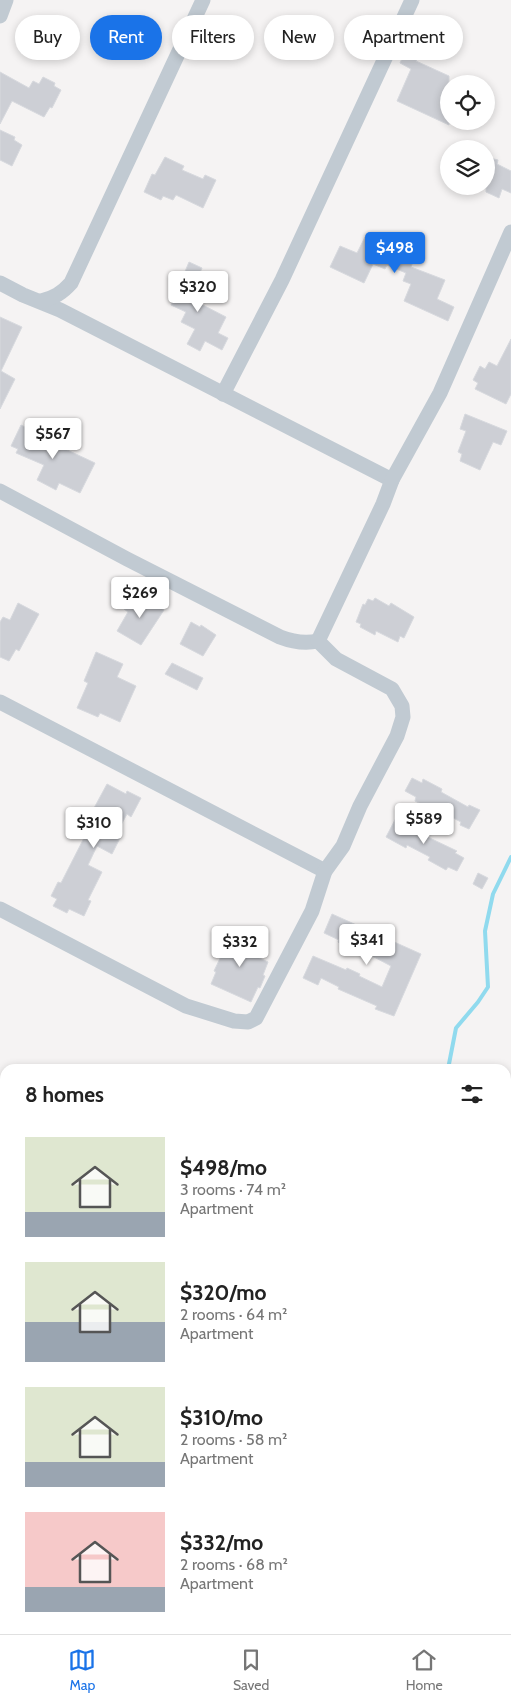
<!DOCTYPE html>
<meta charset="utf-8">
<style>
body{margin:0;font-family:Cabin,sans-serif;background:#f2f2f2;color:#222;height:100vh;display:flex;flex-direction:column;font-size:19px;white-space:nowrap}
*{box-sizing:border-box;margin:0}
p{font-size:16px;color:#767676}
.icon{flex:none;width:28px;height:28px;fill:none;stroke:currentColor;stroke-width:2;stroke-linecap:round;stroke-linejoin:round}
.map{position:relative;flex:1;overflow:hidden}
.drawer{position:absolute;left:0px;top:1064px;width:511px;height:571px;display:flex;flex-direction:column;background:#fff;border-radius:15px 15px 0 0;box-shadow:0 2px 8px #0003}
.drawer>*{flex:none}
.top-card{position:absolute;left:15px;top:15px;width:481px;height:45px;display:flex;gap:10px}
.buttons{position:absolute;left:440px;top:75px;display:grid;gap:10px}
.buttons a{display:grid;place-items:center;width:55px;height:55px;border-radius:50%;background:#fff;box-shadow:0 2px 8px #0003;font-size:25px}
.price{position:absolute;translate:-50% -42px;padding:0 11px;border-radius:5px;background:#fff;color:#222;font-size:16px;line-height:32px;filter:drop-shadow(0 1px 2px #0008)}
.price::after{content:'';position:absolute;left:50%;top:30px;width:15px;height:11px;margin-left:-8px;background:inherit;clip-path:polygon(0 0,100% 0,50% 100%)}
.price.active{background:#1a73e8;color:#fff}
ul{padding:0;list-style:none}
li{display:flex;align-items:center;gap:15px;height:125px;padding:0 25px}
li span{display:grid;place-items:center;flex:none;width:140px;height:100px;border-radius:0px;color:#555}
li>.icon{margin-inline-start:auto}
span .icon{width:60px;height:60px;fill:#fffc;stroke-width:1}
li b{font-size:21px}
h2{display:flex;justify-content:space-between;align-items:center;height:60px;padding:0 25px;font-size:21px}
.chip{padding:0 18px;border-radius:22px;background:#fff;box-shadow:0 2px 8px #0003;font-size:18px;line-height:45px}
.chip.active{background:#1a73e8;color:#fff}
.dock{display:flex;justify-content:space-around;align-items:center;height:70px;border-top:1px solid #e0e0e0;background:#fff;font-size:14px;color:#767676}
.dock a{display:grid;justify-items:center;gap:2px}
.dock .active{color:#1a73e8}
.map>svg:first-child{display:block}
</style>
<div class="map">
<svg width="511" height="1634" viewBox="0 0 511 1634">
<rect width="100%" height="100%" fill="#f5f3f3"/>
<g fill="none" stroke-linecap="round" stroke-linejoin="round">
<!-- stream -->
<g stroke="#90daee" stroke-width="4">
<polyline points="448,1069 456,1028 478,1002 488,987 485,931 493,894 511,857"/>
<polyline points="506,1185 511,1193"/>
<polyline points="506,1239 511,1228"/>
<polyline points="102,1634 104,1630"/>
<polyline points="314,1634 315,1630"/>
</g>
</g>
<!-- building -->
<g fill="#cdcfd5" stroke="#d7d9de">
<polygon points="406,49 419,55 416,61 449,76 449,125 397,101 411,69 400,63"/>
<polygon points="0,72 29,88 33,81 39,84 43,77 55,83 54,86 61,90 52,108 50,107 44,117 12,101 0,124"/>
<polygon points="0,130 15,137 14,140 22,145 12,166 0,160"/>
<polygon points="165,157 184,166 182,170 203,179 205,175 216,180 203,208 176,195 173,200 163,196 161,200 144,192 152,174 155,175"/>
<polygon points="486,157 498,160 497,164 511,171 511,193 502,189 499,198 486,192"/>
<polygon points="365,237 402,254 404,250 415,256 411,267 445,280 437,299 454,307 448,321 404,301 411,284 403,281 406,273 387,265 385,269 373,264 364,283 330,267 340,246 357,253"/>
<polygon points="189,262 202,268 190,295 196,298 195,301 226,317 218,333 228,338 222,350 205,341 200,351 187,344 195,329 181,322 186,312 171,305"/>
<polygon points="0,317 22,327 1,371 15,379 0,409"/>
<polygon points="511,339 511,394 506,404 475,389 478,383 473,380 480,366 485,369 489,362 497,366"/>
<polygon points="465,414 507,431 501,445 493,442 480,470 460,461 462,454 458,452 466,431 460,429"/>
<polygon points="21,425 31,430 32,427 52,433 48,441 95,463 80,493 59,483 56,490 37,480 44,465 16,453 18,449 11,446"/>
<polygon points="132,596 138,599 141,596 164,610 141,645 117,631 128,612 124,609"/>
<polygon points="375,598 389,606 391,603 414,617 404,638 400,636 398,642 376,631 375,635 360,627 361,624 356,622 363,604 365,605 368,599 373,601"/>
<polygon points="18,603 39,614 19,651 16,649 9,661 0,657 0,622 3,617 10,620"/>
<polygon points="191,622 200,627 201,625 216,635 203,656 180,644"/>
<polygon points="96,652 123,664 117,677 136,686 120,722 100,713 98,717 77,708 88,683 84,681"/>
<polygon points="172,663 203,678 197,690 165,674"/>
<polygon points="412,778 422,783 423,779 442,789 441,792 468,807 469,805 480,810 469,829 460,825 461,822 436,809 435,811 415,801 416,797 405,791"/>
<polygon points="107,784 126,794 127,791 141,798 131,817 127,814 115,836 120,838 112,854 97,846 88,865 102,872 88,900 91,901 84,916 69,909 67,913 53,906 57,899 51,896 58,882 61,883 85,836 80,834"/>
<polygon points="397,816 417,828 415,831 457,851 455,853 464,858 457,871 448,867 446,870 428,860 430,857 407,845 406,848 386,837"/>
<polygon points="478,873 488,878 482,889 473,884"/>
<polygon points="332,914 421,954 394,1016 375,1009 377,1006 338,989 339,987 321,978 318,985 303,978 313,956 346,970 347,968 360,974 359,976 382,987 391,966 353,946 351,949 338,942 339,940 324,933"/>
<polygon points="233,931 251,937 256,941 251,954 268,962 263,975 265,976 260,988 258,987 251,1002 211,984 216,972 214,971"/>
</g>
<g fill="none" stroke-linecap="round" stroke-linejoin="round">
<!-- minor -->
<g stroke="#c1cad2" stroke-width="15">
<polyline points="0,16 6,0"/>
<polyline points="0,283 23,295 60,310 392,480"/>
<path d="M41,301c13,-3 21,-8 30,-18l132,-283"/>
<polyline points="223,394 282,280 412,0"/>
<path d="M0,491l127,68 153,78c13,5 24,7 38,4"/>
<polyline points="318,641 383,504 392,480 440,393 511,232"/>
<polyline points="0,702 325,871"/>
<polyline points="0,909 186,1006 234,1021 248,1022 256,1018 312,911 325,871 343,846 360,806 397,736 403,717 402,706 392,689 336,659 318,641"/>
<polyline points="0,1247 5,1249"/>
</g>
<!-- primary -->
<g stroke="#b3c2d1" stroke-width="24">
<polyline points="506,1120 511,1113"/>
<polyline points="160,1634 163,1630"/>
</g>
</g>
</svg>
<div class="buttons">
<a><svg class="icon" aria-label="locate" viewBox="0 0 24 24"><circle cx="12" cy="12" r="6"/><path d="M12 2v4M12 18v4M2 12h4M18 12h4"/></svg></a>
<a><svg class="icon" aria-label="layers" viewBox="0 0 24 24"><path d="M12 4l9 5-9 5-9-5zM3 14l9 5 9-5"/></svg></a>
</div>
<b class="price active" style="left:395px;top:274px">$498</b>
<b class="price" style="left:198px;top:313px">$320</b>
<b class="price" style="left:53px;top:460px">$567</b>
<b class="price" style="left:140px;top:619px">$269</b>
<b class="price" style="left:424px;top:845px">$589</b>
<b class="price" style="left:94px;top:849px">$310</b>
<b class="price" style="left:367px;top:966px">$341</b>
<b class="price" style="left:240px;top:968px">$332</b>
<div class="top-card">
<a class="chip">Buy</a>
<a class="chip active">Rent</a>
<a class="chip">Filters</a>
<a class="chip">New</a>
<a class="chip">Apartment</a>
</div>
<section class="drawer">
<h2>8 homes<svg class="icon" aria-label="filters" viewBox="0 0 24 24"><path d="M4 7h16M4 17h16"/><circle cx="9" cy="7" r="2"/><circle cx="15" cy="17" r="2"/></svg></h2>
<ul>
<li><span style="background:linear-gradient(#dfe7d0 75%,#9aa5b1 0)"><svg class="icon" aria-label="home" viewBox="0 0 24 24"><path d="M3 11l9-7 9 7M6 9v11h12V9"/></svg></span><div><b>$498/mo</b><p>3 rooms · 74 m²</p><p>Apartment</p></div></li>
<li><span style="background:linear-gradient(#dfe7d0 60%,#9aa5b1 0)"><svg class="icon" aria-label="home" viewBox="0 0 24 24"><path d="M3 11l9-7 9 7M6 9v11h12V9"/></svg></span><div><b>$320/mo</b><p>2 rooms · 64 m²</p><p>Apartment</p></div></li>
<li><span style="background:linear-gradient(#dfe7d0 75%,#9aa5b1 0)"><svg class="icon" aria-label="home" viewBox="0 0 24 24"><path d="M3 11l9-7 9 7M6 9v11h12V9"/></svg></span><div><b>$310/mo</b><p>2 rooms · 58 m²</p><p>Apartment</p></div></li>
<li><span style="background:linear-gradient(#f6c9c9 75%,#9aa5b1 0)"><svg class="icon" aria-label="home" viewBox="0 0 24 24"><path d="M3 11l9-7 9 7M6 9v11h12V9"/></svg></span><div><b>$332/mo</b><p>2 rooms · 68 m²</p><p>Apartment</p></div></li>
</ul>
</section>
</div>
<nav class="dock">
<a class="active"><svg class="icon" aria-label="map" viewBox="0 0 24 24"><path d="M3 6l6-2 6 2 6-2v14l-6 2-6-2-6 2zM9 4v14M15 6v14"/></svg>Map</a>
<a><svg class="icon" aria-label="saved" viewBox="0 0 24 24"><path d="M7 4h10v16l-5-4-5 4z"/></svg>Saved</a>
<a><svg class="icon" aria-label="home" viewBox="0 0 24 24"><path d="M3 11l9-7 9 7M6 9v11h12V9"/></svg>Home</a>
</nav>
